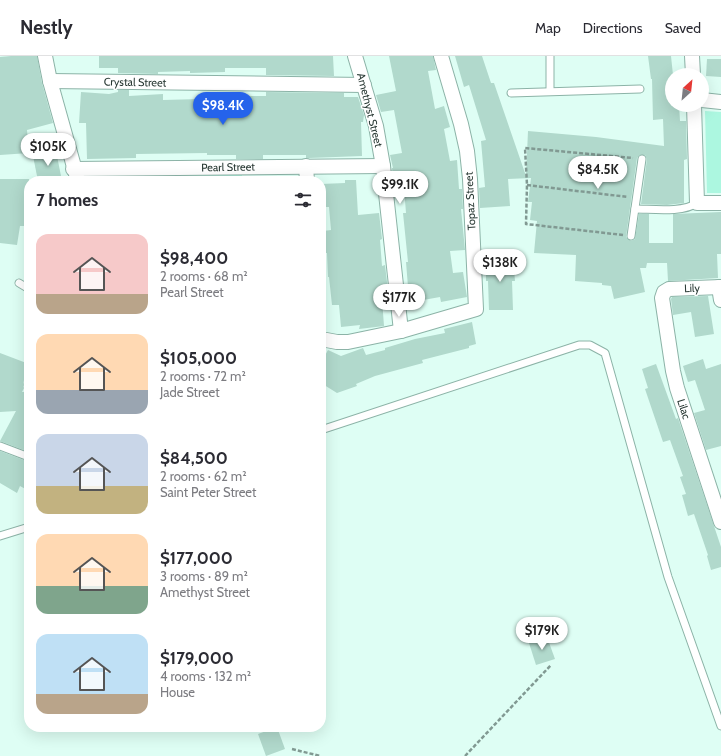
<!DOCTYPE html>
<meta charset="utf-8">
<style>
body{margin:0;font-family:Cabin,sans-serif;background:#f7f7f7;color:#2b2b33;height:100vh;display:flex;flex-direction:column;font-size:15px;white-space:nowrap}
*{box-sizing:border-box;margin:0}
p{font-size:13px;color:#7c7c81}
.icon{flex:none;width:22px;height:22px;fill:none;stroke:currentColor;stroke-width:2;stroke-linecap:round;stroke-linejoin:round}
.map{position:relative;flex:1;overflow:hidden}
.panel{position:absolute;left:24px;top:120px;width:302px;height:556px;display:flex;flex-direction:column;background:#fff;border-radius:16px;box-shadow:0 4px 16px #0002}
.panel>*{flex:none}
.needle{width:26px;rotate:27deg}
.fabs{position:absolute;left:665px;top:12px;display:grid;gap:8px}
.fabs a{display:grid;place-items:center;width:44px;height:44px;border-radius:50%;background:#fff;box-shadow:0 4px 16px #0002;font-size:20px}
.price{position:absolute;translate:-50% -34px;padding:0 9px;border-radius:14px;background:#fff;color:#222;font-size:13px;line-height:26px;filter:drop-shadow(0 1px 2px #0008)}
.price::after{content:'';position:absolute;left:50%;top:24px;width:12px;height:9px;margin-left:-6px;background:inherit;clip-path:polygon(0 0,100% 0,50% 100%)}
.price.active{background:#2563eb;color:#fff}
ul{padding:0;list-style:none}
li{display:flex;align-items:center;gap:12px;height:100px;padding:0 12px}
li span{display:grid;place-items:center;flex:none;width:112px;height:80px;border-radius:12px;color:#555}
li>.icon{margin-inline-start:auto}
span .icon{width:48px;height:48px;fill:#fffc;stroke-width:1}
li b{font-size:17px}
h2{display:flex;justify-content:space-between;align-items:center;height:48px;padding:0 12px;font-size:17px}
header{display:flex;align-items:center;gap:24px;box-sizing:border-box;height:56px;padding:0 20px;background:#fff;border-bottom:1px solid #e1e1e2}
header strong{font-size:19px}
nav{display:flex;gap:22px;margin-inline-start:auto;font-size:14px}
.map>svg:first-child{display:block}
</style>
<header>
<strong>Nestly</strong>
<nav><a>Map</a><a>Directions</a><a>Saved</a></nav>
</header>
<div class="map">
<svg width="721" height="700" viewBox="0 0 721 700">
<rect width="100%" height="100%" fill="#defef4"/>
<!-- green -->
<g fill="#acf7e0">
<polygon points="705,55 721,56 721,137 707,137"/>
<polygon points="242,119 242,125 88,125 88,121"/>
</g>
<!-- building -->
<g fill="#b1d9cc">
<polygon points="11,0 37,0 42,27 53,67 27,74 29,97 0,99 0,1"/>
<polygon points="99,0 333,0 334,20 266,19 266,12 225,12 225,16 190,17 190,15 158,16 158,18 118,17 118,12 99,12"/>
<polygon points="389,0 433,0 436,14 428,15 435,53 444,50 450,71 444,73 450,105 457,104 459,133 462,133 463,153 461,153 465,194 450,195 453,217 463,216 467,241 441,246 440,241 412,246 411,243 409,243 406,206 408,206 403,157 406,157 404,132 394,133 392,112 393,112 390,99 402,97 394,54 381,56 376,39 396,35"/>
<polygon points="455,0 482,0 491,27 494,27 526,120 528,75 596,81 664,90 663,63 653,64 652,23 651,23 648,0 671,0 673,19 672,49 679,49 680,65 686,65 687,103 684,104 684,147 667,149 641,148 647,103 645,99 640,99 637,102 626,181 631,185 635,183 639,158 649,158 649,187 673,187 673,158 721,156 721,198 717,198 718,222 668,225 667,207 647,207 646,212 640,212 645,236 614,243 611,230 602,229 602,227 575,225 576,199 534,197 537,165 530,164 532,146 528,146 531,122 508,123 510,150 480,152 479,132 485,131 481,85 486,84 469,29 464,31"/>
<polygon points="707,3 721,3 721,21 706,20"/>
<polygon points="118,34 129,34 129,40 163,38 163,44 200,43 201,47 227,47 226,40 266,40 266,36 344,37 344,41 358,41 364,59 363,66 361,66 362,100 309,102 306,102 306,99 263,99 263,103 236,103 236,99 207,99 207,97 136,98 136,102 87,103 86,67 79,67 81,36 109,38 118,36"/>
<polygon points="56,95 62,125 38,125 33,100"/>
<polygon points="237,120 264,120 265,125 237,125"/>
<polygon points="0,123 29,123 29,148 26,148 24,170 20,170 17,189 0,187"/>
<polygon points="345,124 356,124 358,159 379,157 382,183 380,184 382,210 385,209 389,243 382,243 384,270 359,273 360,269 341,271 339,249 332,249 329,221 328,221 327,197 325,197 323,175 331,174 329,151 321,151 321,128 345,127"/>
<polygon points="486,202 513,202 515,225 512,225 513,254 489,254 488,225 486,225"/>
<polygon points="708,240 714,278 695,281 691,256 673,259 671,243 672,241"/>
<polygon points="472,266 476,288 469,290 469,292 422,304 423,307 375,320 356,328 357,330 337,337 321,327 321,307 328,294 341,300 363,292 366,299 385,294 385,292 415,283 445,277 444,273"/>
<polygon points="0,297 29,308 29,321 24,324 23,330 24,332 22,336 26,336 29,334 29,396 0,385 16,355 0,356"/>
<polygon points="703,303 706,313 721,308 721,390 706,394 694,357 705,354 695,324 688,326 683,310"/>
<polygon points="656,308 676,363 678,362 721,491 721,511 711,514 707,500 708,499 694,458 688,460 682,439 686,438 680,421 683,420 670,384 663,386 645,333 648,332 642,313"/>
<polygon points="0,395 29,406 29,435 20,430 17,437 0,427"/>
<polygon points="547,581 555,603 536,609 529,587"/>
<polygon points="277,671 285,693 266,700 258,678"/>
</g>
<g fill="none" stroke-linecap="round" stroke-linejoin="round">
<defs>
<g id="service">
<polyline points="550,0 550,35"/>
<polyline points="511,37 640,33"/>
<path d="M635,153c17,0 48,4 62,-6"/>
<polyline points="631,180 642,103"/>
<polyline points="19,227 29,233"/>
<polyline points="28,329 29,326"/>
<polyline points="321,374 579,289 590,289 605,297 668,521 721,670"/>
<polyline points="0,390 29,401"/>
<polyline points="0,480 29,471"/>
</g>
<g id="minor">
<polyline points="45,0 50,25 78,125"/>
<polyline points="355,0 376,70 383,110 401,275"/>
<polyline points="692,0 693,19"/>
<polyline points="50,25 364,29"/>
<polyline points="702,44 721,46"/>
<polyline points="694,49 697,147 721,147"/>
<polyline points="306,110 307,125"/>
<polyline points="73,113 383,110"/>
<polyline points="719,231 721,244"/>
<polyline points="721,231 669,233 664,236 662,242 673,315 677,332 721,466"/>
<polyline points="321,283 337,286 348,286 401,275 476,253 470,123 467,95 461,68 441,0"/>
</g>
</defs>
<!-- service casing -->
<use href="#service" stroke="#8cb3a7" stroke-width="9"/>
<!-- minor casing -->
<use href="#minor" stroke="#8cb3a7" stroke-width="16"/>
<!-- path -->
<g stroke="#819992" stroke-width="2.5" stroke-dasharray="4 2" stroke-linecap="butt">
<polyline points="527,129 628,141"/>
<polyline points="623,179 526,168 527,129 525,92 633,102"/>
<polyline points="292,693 320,700"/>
<polyline points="465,700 551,609"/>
</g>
<!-- service -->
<use href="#service" stroke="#fff" stroke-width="7"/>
<!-- minor -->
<use href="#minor" stroke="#fff" stroke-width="14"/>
</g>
<g text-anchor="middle" stroke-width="3" stroke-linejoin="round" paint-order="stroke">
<!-- street labels -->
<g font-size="11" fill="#293934" stroke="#fff">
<text transform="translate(135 26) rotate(1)" y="4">Crystal Street</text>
<text transform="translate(370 54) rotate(76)" y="4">Amethyst Street</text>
<text transform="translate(228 111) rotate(-1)" y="4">Pearl Street</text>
<text transform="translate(470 145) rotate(-93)" y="4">Topaz Street</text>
<text transform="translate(692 232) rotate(-2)" y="4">Lily</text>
<text transform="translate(684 353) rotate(72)" y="4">Lilac</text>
</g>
</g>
</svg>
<div class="fabs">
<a><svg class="needle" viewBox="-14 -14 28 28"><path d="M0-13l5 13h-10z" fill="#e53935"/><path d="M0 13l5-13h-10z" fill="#7c7c81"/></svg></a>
</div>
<b class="price active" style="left:223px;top:70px">$98.4K</b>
<b class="price" style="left:48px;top:111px">$105K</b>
<b class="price" style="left:598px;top:134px">$84.5K</b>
<b class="price" style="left:400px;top:149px">$99.1K</b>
<b class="price" style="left:500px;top:227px">$138K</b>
<b class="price" style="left:399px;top:262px">$177K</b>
<b class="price" style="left:542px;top:595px">$179K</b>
<section class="panel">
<h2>7 homes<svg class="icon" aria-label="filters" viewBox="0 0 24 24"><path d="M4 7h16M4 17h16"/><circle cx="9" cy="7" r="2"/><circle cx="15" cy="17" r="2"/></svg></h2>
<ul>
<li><span style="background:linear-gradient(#f6c9c9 75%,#b9a48a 0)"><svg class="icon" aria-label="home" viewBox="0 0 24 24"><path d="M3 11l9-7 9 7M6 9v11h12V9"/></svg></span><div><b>$98,400</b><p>2 rooms · 68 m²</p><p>Pearl Street</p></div></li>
<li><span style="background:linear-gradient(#ffd9b3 70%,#9aa5b1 0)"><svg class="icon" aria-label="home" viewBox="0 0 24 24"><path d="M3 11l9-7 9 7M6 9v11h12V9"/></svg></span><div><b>$105,000</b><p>2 rooms · 72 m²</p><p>Jade Street</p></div></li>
<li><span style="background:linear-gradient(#c9d6e8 65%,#c2b280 0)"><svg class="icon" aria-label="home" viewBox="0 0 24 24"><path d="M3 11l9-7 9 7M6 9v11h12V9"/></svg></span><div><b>$84,500</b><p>2 rooms · 62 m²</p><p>Saint Peter Street</p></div></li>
<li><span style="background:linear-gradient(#ffd9b3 65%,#7fa58c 0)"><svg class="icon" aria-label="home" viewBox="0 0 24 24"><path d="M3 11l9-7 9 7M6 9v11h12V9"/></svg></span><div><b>$177,000</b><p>3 rooms · 89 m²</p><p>Amethyst Street</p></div></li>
<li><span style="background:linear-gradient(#bfe0f5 75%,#b9a48a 0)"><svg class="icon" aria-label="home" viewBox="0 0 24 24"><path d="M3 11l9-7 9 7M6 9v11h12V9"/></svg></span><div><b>$179,000</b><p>4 rooms · 132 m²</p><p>House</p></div></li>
</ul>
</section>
</div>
